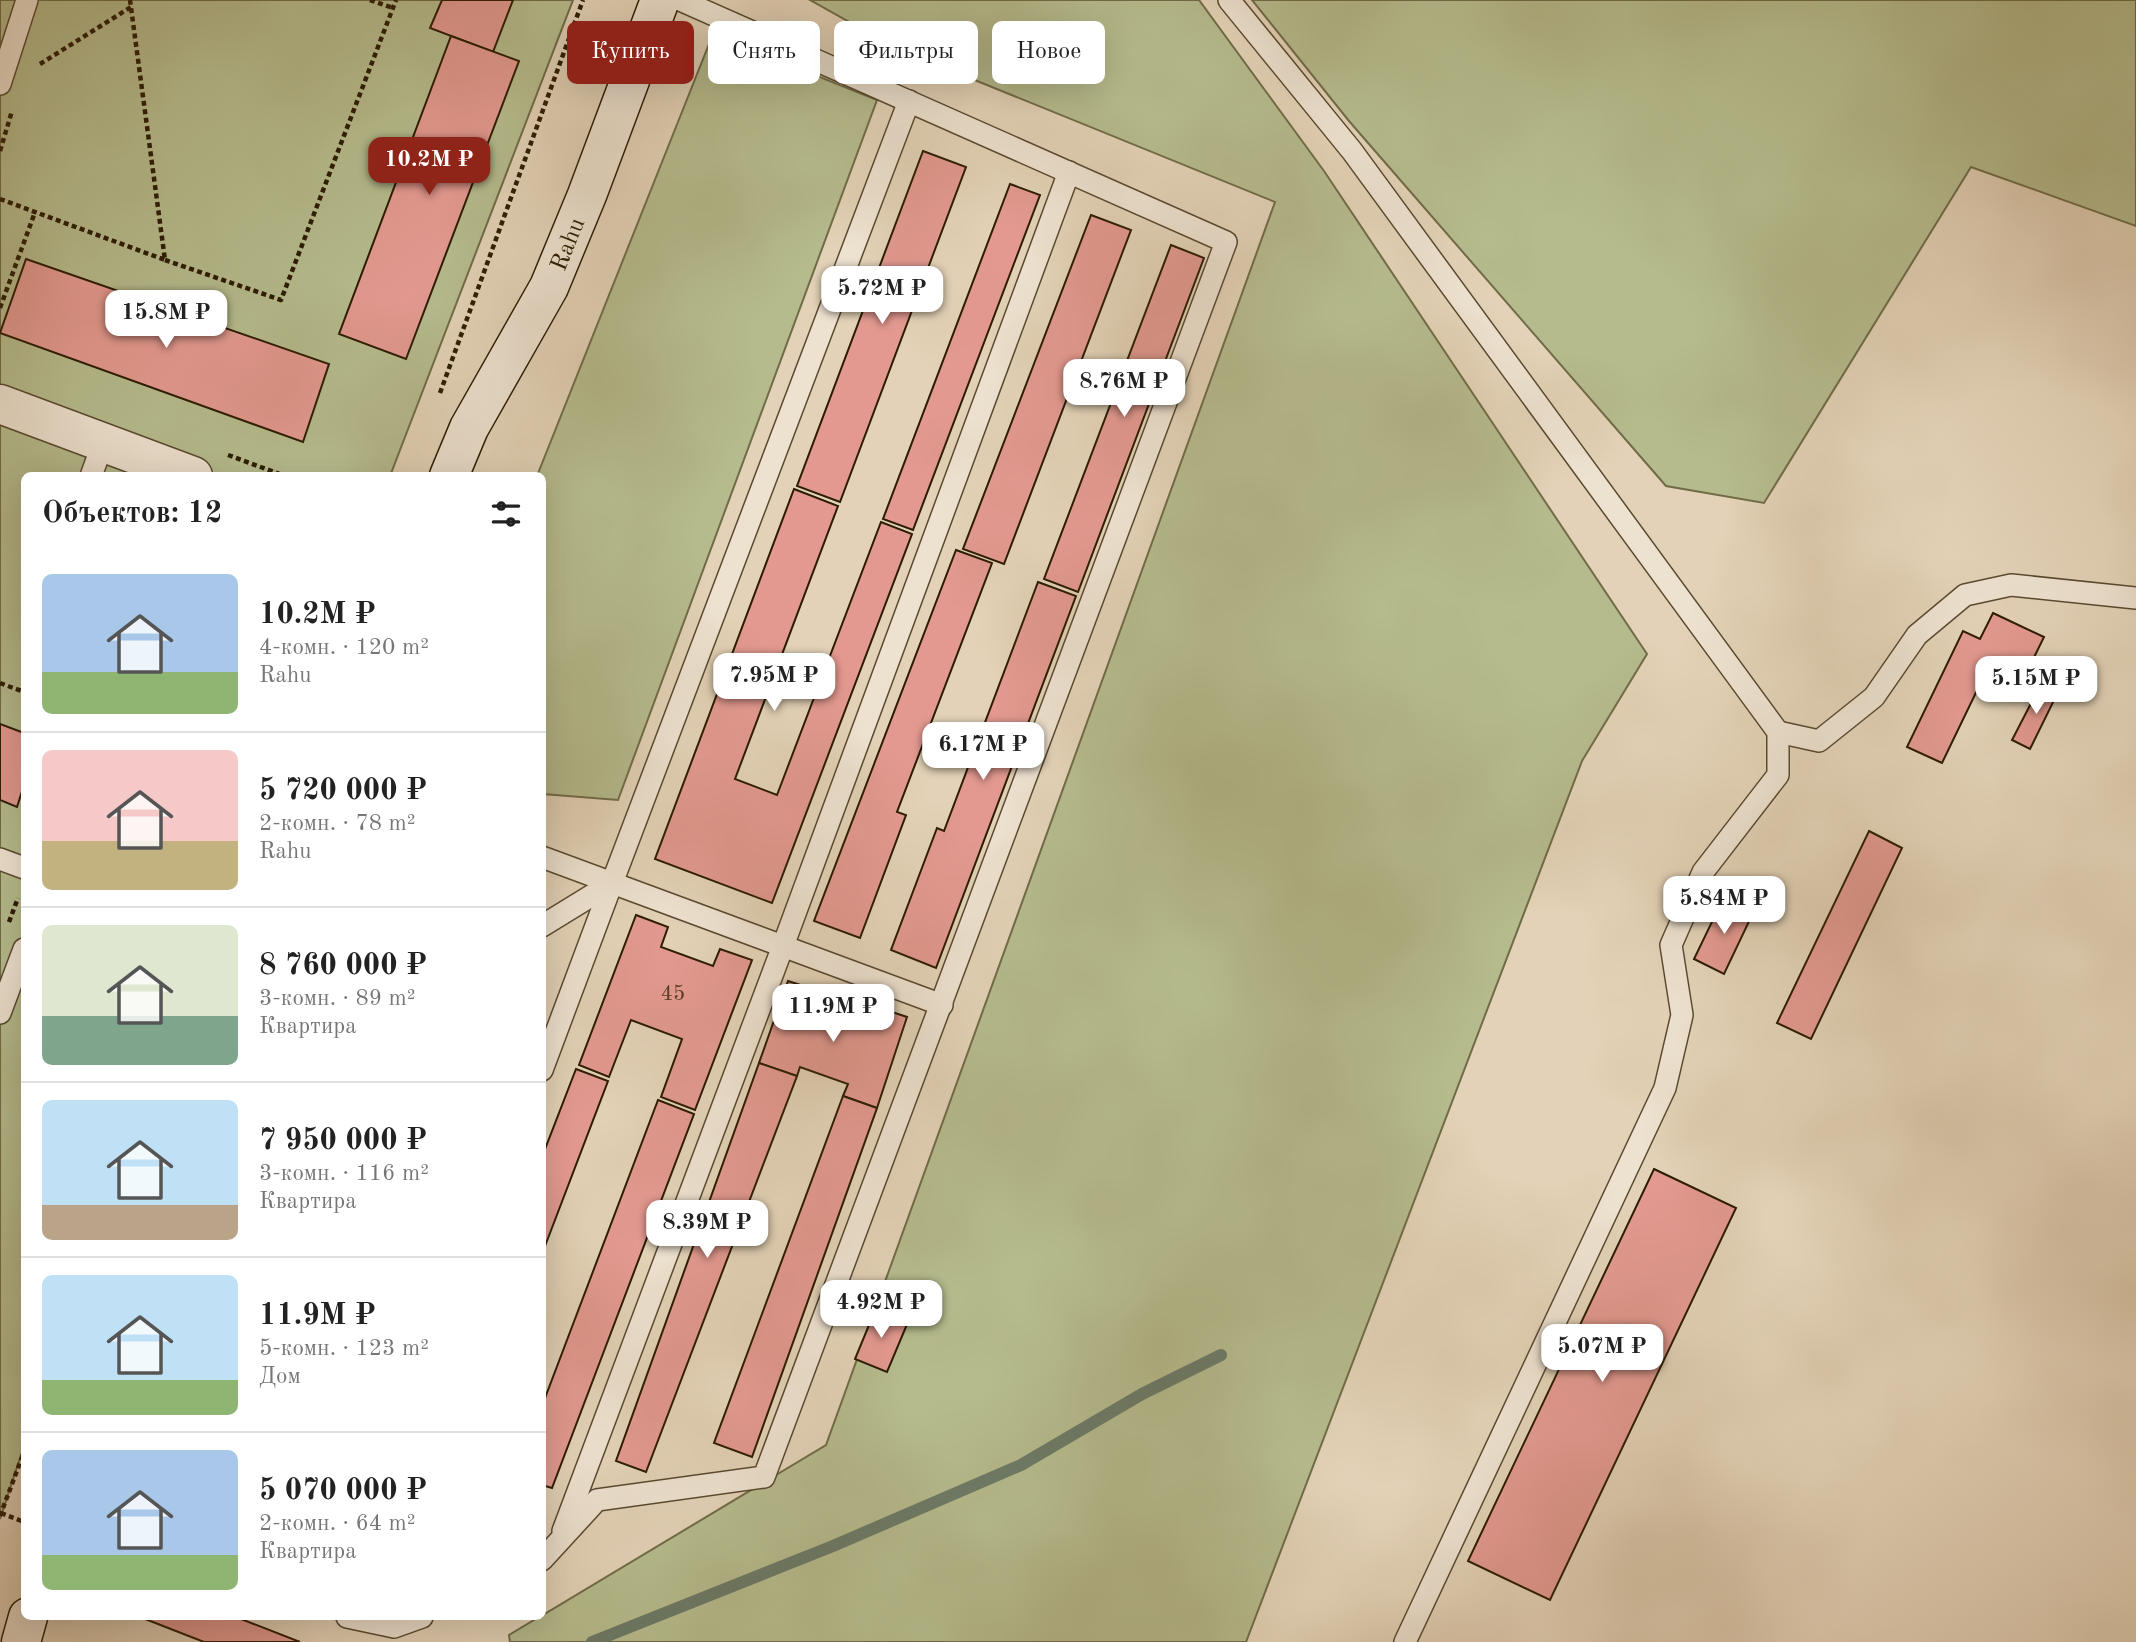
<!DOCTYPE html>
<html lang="ru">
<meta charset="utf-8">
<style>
body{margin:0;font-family:"Old Standard TT",serif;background:#f6f6f6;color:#222;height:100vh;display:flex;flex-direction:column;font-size:26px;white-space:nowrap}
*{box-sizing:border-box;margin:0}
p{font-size:23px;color:#767676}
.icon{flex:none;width:38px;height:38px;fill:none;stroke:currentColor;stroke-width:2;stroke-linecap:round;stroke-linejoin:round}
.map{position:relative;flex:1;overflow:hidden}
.drawer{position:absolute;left:21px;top:472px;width:525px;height:1148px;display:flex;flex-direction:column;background:#fff;border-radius:10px;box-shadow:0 7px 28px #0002}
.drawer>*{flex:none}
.guide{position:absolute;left:567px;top:21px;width:665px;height:63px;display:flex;gap:14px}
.price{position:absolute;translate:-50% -60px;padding:0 16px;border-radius:14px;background:#fff;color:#222;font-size:23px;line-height:46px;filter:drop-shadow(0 2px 4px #0008)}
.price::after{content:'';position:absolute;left:50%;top:42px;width:21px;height:16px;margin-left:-10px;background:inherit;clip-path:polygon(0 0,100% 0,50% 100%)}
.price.active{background:#8f2418;color:#fff}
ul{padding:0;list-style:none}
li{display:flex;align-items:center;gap:21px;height:175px;padding:0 21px}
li+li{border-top:2px solid #e0e0e0}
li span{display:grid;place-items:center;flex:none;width:196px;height:140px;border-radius:10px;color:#555}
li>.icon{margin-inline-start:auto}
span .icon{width:84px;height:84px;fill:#fffc;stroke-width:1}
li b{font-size:30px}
h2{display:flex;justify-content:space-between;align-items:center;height:84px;padding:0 21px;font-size:30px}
.pill{padding:0 24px;border-radius:10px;background:#fff;box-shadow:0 7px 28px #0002;font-size:24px;line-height:63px}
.pill.active{background:#8f2418;color:#fff}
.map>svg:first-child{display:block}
</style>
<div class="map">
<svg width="2136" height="1642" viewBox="0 0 2136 1642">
<rect width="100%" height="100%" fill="#e3d2b7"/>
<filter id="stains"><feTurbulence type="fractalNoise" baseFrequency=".00286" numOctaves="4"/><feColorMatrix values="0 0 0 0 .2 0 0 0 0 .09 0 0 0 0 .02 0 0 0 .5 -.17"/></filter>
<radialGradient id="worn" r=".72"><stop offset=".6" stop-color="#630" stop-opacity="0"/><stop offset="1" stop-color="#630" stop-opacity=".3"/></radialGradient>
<!-- green -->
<g fill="#b5bb8d" stroke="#706c48" stroke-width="2">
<polygon points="0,0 573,0 390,476 24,476 24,1446 0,1519"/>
<polygon points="810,0 1199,0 1324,171 1647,654 1582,761 1246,1642 510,1642 509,1635 539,1617 542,1617 543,1615 826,1445 1275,202 896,48"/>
<polygon points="1252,0 2136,0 2136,226 1971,167 1764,503 1666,486 1349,121"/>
<polygon points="713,34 877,100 618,800 543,794 542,476 537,476"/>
</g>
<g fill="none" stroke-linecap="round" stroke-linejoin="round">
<!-- stream -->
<polyline stroke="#6c7a67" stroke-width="12" points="592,1642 833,1546 1021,1465 1142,1394 1221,1355"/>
</g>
<!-- building -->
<g fill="#e39990" stroke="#2c1c03" stroke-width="2">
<polygon points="442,0 513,0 493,52 430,28"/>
<polygon points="451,36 519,61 406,359 339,334"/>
<polygon points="923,151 966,167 840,502 797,486"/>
<polygon points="1010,184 1040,195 913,530 883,519"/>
<polygon points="1091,215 1131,230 1004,564 963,549"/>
<polygon points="1171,245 1204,258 1078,592 1044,579"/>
<polygon points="26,259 329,364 303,442 0,333"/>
<polygon points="794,489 838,506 735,779 777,795 881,522 912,534 772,903 655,859"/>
<polygon points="956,550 992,563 897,812 906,815 860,938 814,921"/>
<polygon points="1038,582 1076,596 936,968 891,950 937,828 944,831"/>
<polygon points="1993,613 2044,637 2015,696 1982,680 1942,763 1907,747 1963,631 1980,639"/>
<polygon points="2042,682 2059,690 2030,749 2012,740"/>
<polygon points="0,724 24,733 24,785 17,807 0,800"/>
<polygon points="1869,831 1902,848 1811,1039 1777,1023"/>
<polygon points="1723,899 1753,913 1724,974 1694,959"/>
<polygon points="636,915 668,927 661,947 713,966 720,949 752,960 695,1110 661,1097 682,1039 631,1020 609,1077 579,1065"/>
<polygon points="788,981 825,993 820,1007 874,1025 880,1008 907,1017 877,1108 843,1096 848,1084 800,1067 797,1076 759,1063"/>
<polygon points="759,1063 797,1076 646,1472 616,1461"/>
<polygon points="576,1069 608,1081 542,1254 542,1157"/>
<polygon points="843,1096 877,1108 752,1457 714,1443"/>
<polygon points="658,1100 694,1114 552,1488 542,1485 542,1406"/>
<polygon points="1654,1169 1736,1208 1550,1600 1468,1561"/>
<polygon points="876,1308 908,1322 887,1372 855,1359"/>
<polygon points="140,1617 236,1617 300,1642 204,1642"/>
</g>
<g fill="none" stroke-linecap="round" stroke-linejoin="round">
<defs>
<g id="service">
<polyline points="1229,0 1352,151 1778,732 1778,775 1703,872 1671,945 1682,1015 1665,1088 1405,1642"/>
<polyline points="0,84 27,0"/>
<polyline points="91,476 103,443"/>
<polyline points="1778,732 1819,741 1874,697 1917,635 1965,595 2011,585 2136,598"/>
<polyline points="542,857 942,1005"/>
<polyline points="0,859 24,868"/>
<polyline points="542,926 612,883 909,101"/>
<polyline points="0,1013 24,949"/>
<polyline points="542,1070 612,883"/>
<polyline points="563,1531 783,946 1069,172"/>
<polyline points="542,1560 597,1500 764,1477 1226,242 680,0"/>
<polyline points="347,1617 394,1627 422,1617"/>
</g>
<polyline id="minor" points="0,404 193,476"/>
<g id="secondary">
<polyline points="449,476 469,428 549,287 587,195 660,0"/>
<polyline points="21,1642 28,1617"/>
</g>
</defs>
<!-- service casing -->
<use href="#service" stroke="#5a4a30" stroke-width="24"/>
<!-- minor casing -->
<use href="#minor" stroke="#5a4a30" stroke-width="41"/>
<!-- secondary casing -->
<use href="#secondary" stroke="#2c1c03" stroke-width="41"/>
<!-- path -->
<g stroke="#2c1c03" stroke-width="4.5" stroke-dasharray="5 3.5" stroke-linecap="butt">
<polyline points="370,0 393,8"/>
<polyline points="40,64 131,7"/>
<polyline points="0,151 12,111"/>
<polyline points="0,199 165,260 130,0"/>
<polyline points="165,260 281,300 396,0"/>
<polyline points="0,308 35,212"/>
<polyline points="440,393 583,0"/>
<polyline points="228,455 285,476"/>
<polyline points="0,683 24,692"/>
<polyline points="9,922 18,898"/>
<polyline points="1,1513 24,1522"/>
<polyline points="0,1516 24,1452"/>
</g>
<!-- service -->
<use href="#service" stroke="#ede2d0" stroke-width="21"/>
<!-- minor -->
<use href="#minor" stroke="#ede2d0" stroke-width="38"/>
<!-- secondary -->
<use href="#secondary" stroke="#ede2d0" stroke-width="38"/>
</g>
<g text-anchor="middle" stroke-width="7" stroke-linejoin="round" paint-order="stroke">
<!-- number labels -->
<g font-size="21" fill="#5a3b26">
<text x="673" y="1000">45</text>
</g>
<!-- street labels -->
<g font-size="24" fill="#2c1c03" stroke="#ede2d0">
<text transform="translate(567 244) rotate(-68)" y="8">Rahu</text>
</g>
</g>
<rect width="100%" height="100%" filter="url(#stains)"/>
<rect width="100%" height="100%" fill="url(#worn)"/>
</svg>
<b class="price active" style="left:429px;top:197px">10.2M ₽</b>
<b class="price" style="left:882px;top:326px">5.72M ₽</b>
<b class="price" style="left:166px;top:350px">15.8M ₽</b>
<b class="price" style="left:1124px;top:419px">8.76M ₽</b>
<b class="price" style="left:774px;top:713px">7.95M ₽</b>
<b class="price" style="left:2036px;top:716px">5.15M ₽</b>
<b class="price" style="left:983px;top:782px">6.17M ₽</b>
<b class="price" style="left:1724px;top:936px">5.84M ₽</b>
<b class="price" style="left:833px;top:1044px">11.9M ₽</b>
<b class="price" style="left:707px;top:1260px">8.39M ₽</b>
<b class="price" style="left:881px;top:1340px">4.92M ₽</b>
<b class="price" style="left:1602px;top:1384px">5.07M ₽</b>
<div class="guide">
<a class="pill active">Купить</a>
<a class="pill">Снять</a>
<a class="pill">Фильтры</a>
<a class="pill">Новое</a>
</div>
<section class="drawer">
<h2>Объектов: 12<svg class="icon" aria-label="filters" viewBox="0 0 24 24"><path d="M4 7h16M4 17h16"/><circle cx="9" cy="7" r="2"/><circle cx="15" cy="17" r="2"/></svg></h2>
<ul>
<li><span style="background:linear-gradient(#a9c7e8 70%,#8fb573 0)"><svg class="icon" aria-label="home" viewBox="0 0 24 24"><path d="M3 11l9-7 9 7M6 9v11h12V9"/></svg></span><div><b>10.2M ₽</b><p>4-комн. · 120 m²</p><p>Rahu</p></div></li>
<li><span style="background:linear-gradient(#f6c9c9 65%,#c2b280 0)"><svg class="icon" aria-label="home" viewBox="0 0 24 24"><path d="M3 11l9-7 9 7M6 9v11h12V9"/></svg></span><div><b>5 720 000 ₽</b><p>2-комн. · 78 m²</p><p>Rahu</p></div></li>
<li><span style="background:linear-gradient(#dfe7d0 65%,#7fa58c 0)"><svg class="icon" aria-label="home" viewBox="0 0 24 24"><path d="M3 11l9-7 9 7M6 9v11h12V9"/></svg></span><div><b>8 760 000 ₽</b><p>3-комн. · 89 m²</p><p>Квартира</p></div></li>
<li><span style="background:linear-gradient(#bfe0f5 75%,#b9a48a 0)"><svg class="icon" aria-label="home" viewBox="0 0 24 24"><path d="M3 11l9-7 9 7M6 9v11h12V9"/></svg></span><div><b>7 950 000 ₽</b><p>3-комн. · 116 m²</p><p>Квартира</p></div></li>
<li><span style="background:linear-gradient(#bfe0f5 75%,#8fb573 0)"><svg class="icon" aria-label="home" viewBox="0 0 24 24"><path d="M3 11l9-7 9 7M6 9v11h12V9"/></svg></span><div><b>11.9M ₽</b><p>5-комн. · 123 m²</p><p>Дом</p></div></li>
<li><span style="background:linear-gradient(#a9c7e8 75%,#8fb573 0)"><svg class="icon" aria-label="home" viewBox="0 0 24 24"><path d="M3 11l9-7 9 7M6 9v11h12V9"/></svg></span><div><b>5 070 000 ₽</b><p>2-комн. · 64 m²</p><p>Квартира</p></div></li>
</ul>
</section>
</div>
